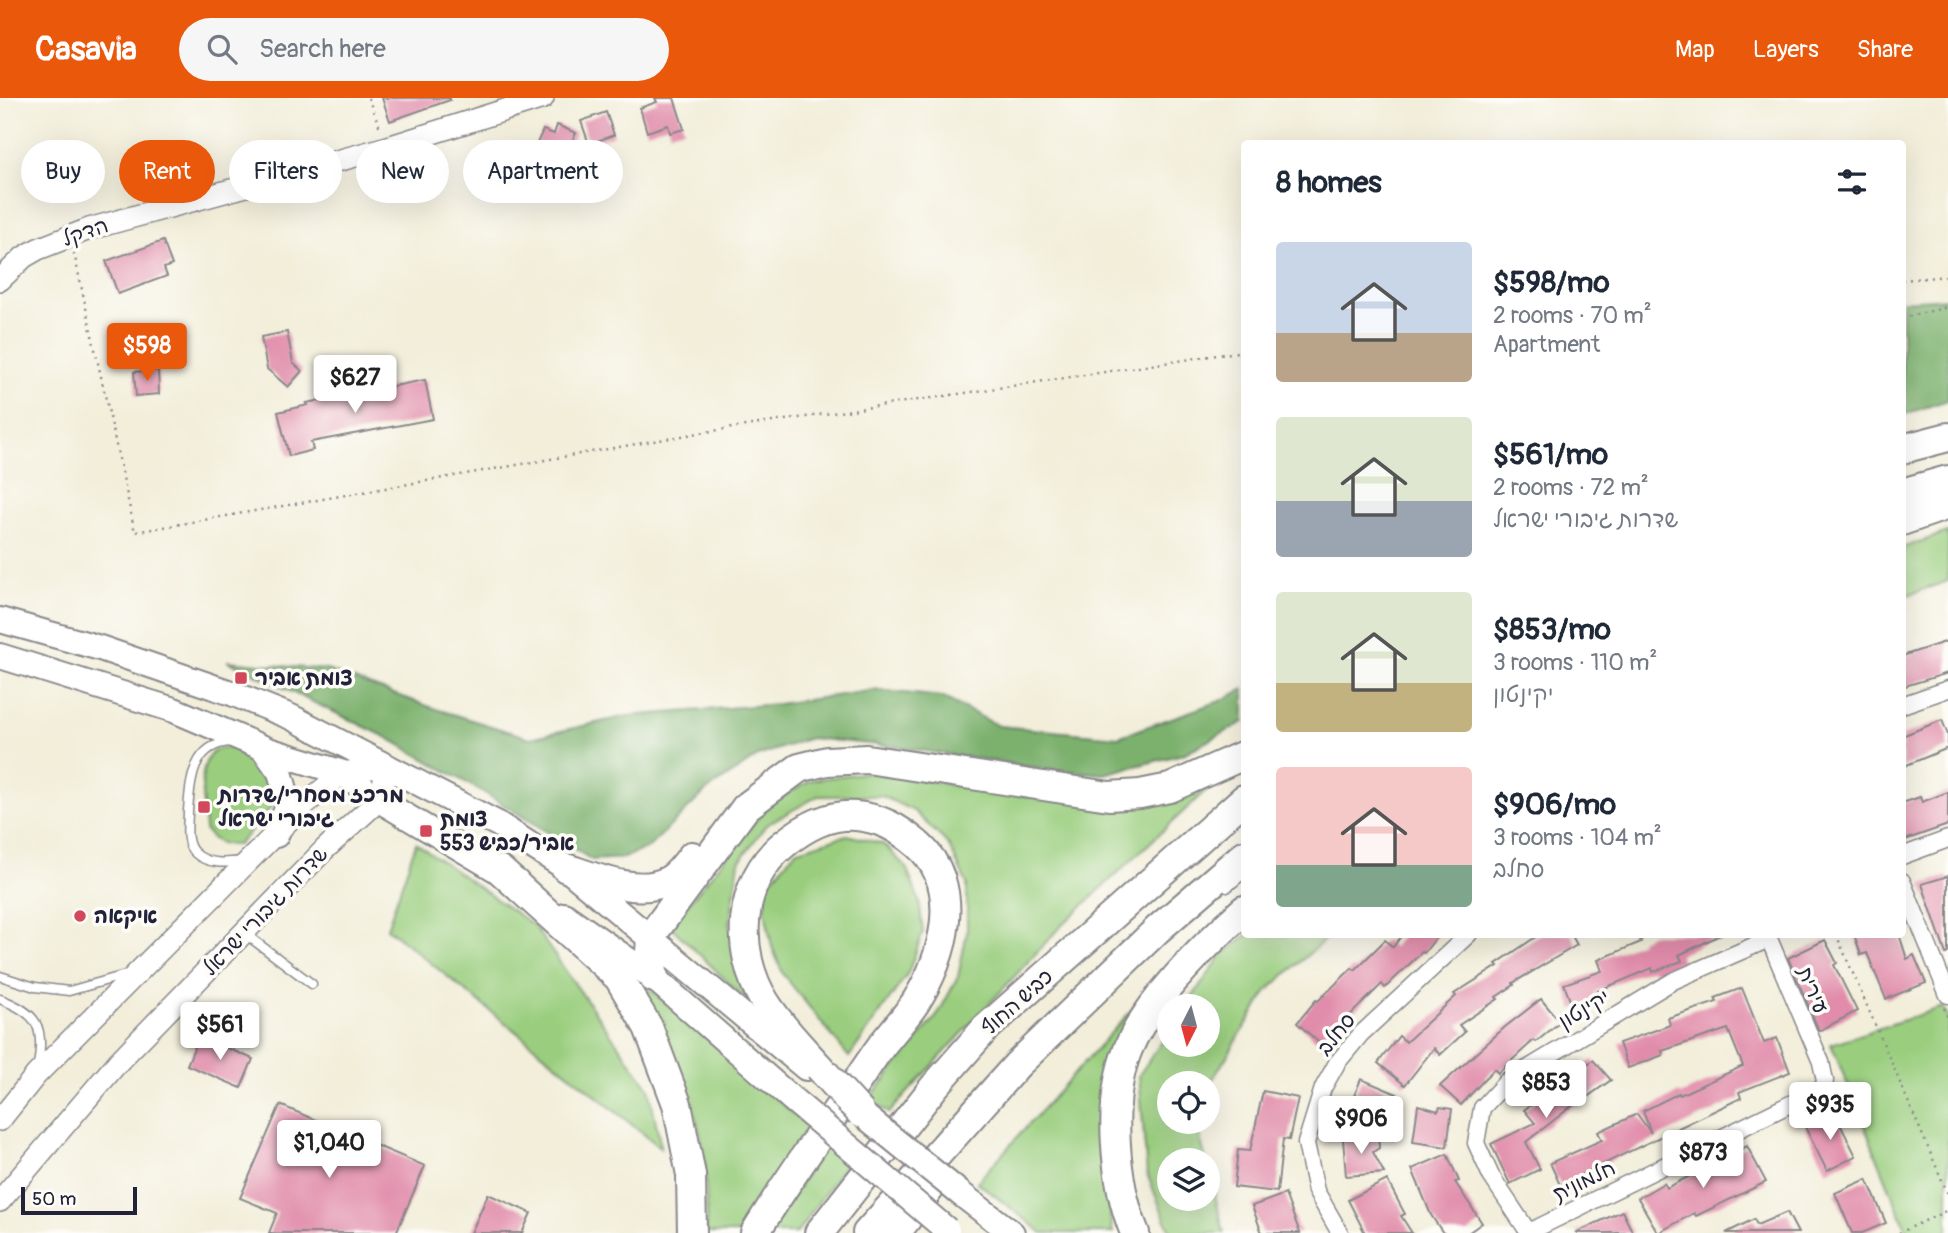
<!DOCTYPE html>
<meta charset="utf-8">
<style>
body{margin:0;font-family:Pangolin,"Playpen Sans Hebrew",sans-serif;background:#f6f6f7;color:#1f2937;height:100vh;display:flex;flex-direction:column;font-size:26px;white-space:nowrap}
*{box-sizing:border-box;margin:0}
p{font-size:23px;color:#747a83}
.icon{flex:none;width:38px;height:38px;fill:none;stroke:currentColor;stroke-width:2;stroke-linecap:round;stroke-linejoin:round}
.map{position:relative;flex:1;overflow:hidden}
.panel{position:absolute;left:1241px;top:42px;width:665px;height:798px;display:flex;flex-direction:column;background:#fff;border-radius:7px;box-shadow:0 7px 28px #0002}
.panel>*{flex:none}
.banner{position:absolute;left:21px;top:42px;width:665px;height:63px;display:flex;gap:14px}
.needle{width:46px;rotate:186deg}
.controls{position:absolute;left:1157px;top:896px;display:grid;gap:14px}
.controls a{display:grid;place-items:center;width:63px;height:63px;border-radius:50%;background:#fff;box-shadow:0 7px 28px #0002;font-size:35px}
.scale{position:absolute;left:21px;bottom:18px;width:116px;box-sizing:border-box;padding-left:7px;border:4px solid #22223b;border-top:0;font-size:19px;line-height:24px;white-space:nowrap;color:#22223b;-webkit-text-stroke:5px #fdfcf7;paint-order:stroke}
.price{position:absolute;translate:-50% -60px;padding:0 16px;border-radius:7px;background:#fff;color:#222;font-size:23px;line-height:46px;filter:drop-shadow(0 2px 4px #0008)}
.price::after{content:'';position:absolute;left:50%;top:42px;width:21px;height:16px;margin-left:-10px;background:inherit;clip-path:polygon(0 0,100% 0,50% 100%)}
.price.selected{background:#ea580c;color:#fff}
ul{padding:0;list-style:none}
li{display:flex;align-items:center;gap:21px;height:175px;padding:0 35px}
li span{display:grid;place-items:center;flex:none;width:196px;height:140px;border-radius:7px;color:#555}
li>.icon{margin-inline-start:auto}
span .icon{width:84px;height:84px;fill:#fffc;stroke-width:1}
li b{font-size:30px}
h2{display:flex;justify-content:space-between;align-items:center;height:84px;padding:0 35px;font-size:30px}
.tag{padding:0 24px;border-radius:32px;background:#fff;box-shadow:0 7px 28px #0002;font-size:24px;line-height:63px}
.tag.selected{background:#ea580c;color:#fff}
header{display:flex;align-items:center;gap:42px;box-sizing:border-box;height:98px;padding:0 35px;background:#ea580c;color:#fff}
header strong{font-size:33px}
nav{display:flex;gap:38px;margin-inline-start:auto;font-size:24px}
.search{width:490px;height:63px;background:#f6f6f7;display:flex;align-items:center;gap:18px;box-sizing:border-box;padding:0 24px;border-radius:38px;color:#747a83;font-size:26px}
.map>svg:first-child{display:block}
</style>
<header>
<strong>Casavia</strong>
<div class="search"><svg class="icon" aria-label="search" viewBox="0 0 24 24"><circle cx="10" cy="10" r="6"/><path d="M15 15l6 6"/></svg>Search here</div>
<nav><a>Map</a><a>Layers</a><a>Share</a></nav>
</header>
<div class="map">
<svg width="1948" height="1135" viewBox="0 0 1948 1135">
<rect width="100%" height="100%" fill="#fdfcf7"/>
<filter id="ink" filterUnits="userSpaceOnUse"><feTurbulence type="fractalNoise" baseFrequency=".0143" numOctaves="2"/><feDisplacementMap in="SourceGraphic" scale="14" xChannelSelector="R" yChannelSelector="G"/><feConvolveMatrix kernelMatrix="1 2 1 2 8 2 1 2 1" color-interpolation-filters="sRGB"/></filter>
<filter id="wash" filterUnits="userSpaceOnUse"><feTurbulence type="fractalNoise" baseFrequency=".00686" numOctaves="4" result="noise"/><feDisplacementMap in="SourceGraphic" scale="28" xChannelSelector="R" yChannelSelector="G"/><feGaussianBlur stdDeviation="1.57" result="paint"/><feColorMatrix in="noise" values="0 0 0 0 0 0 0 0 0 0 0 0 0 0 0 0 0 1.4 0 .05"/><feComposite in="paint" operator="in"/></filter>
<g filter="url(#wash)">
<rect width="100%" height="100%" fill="#f2eeda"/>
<!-- green -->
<g fill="#9ace7e" stroke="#5e785c" stroke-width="2">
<polygon points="1948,434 1948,483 1902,499 1902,450"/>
<path d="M238,649l12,3 28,39 -4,15 -36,41c-16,0 -24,-2 -33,-15 -1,-21 -12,-75 16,-82 5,-1 12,0 17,-1z"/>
<polygon points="869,674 1031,699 1216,683 1059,830 889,1015 869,1001 937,918 958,879 967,834 967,786 948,746 914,713 882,698 818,698 766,727 739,764 730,825 746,902 670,828 769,706 812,682"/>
<polygon points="847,737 883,746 906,769 919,802 923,834 908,875 849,959 783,876 772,849 765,813 767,787 795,753"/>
<polygon points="416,745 533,827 649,990 661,1050 387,830"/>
<polygon points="1247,837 1330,837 1267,893 1208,989 1208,985 1169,985 1169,1024 1196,1024 1206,1062 1169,1062 1169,1101 1208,1101 1208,1069 1224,1135 1171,1135 1147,1076 1139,977 1169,933 1169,947 1208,947 1208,908 1186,908 1222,857"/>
<path d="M628,872l181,157 -63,106h-39c-1,-34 1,-73 -9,-107 -16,-58 -41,-104 -70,-156z"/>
<polygon points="1137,906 1108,954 1100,1055 1113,1135 1043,1135 977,1084"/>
<polygon points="1943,909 1948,920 1948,1135 1908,1135 1831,946"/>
<polygon points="826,1045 846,1065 797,1135 769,1135"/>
</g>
<!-- forest -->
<g fill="#7bb16d" stroke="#4e6a54" stroke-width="2">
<polygon points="1948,200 1948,302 1902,317 1902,203"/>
<polygon points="227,563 327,572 436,611 530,640 627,618 778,606 876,592 942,599 999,628 1118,639 1220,603 1244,591 1244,624 1183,656 1104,676 1043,671 899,649 810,640 758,658 705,694 649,749 624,760 592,762 483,694 384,638"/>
</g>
<g id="blocks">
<!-- building -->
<g fill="#e18caa">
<polygon points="382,0 450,0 450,2 390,23"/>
<polygon points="655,0 674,0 684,31 670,35 668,27 647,34 640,10 657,4"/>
<polygon points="606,14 614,37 589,46 581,23"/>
<polygon points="557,27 576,35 561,67 547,61 545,65 531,58 543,32 554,36"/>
<polygon points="516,46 521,65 502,70 505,79 492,82 484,56"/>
<polygon points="163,143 172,167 164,170 167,178 118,196 106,163"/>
<polygon points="287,234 293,265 302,273 288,289 267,271 261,239"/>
<polygon points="158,272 159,296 136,298 134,274"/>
<polygon points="425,282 433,321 311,344 313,352 289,358 278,314 308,307 306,305"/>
<polygon points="1948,543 1948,575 1902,589 1902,558"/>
<polygon points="1942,622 1948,637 1948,650 1902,669 1902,638"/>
<polygon points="1948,694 1948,727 1902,743 1902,705 1920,699 1922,704"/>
<polygon points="1948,778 1948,855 1946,856 1922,786"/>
<polygon points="1403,836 1439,836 1424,855 1422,854 1385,890 1382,886 1342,925 1345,927 1325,950 1297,925 1316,902 1318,903 1352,870 1355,872 1385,842 1393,849"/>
<polygon points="1540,836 1571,836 1577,847 1513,885 1514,887 1496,899 1498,901 1459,927 1465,934 1440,957 1434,950 1405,987 1378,965 1399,938 1406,944 1456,898 1454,896 1498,868 1496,866"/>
<polygon points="1653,836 1722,836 1679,857 1682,863 1653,874 1652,870 1595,894 1598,902 1573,911 1564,886 1602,873 1598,862 1641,844 1640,842"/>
<polygon points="1854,836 1899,836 1907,861 1914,857 1926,885 1886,901 1867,855 1861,857"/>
<polygon points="1825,842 1837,865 1834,867 1857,913 1819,933 1788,860"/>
<polygon points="1742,890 1764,945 1777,940 1790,974 1739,994 1741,1000 1560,1087 1550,1065 1602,1042 1598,1034 1637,1016 1651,1035 1643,1013 1679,995 1680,997 1743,968 1728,931 1662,953 1663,957 1628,970 1619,945 1670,927 1668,920 1717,904 1715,900"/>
<polygon points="1541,901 1560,924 1536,944 1534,942 1498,975 1494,971 1461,1007 1440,988 1505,929"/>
<polygon points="199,938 253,961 241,990 187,967"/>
<polygon points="1593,962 1611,982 1583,1002 1581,1001 1526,1044 1540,1071 1510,1086 1491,1046 1535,1025 1524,1012"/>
<polygon points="1361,981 1397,996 1392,1003 1394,1004 1381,1035 1345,1020"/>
<polygon points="1263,993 1298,1000 1289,1042 1283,1041 1277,1094 1234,1089 1238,1052 1250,1053"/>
<polygon points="280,1007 425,1068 396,1135 269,1135 277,1115 240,1100"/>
<polygon points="1418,1007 1438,1013 1440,1009 1452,1011 1447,1049 1413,1044"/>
<polygon points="1834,1014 1856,1058 1827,1073 1805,1029"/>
<polygon points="1378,1038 1379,1050 1373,1054 1384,1075 1346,1078 1343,1041"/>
<polygon points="1747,1048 1766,1084 1696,1118 1694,1115 1658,1135 1638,1100 1664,1085 1667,1090"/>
<polygon points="1447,1056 1459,1083 1455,1084 1482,1125 1468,1135 1443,1135 1431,1117 1412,1071"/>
<polygon points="1867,1081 1886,1125 1862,1135 1852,1135 1835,1095"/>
<polygon points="1387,1082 1405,1116 1401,1118 1412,1135 1365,1135 1348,1102"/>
<polygon points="488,1096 531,1115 522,1135 471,1135"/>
<polygon points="1285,1096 1300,1135 1262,1135 1252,1108"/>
<polygon points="1622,1113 1633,1135 1575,1135"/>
<polygon points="1787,1114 1798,1135 1726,1135 1754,1121 1757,1127"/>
</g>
</g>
</g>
<g filter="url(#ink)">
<use href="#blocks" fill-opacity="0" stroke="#8a888a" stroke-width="2"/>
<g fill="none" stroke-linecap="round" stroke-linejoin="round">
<defs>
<g id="lane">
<path d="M232,644c-39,1 -42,39 -44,69 0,14 -4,32 7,42 13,12 31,10 47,8"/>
<polyline points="1227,790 1244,776"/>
<polyline points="244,835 312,886"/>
<polyline points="0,878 35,889 69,893 129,876"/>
<path d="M0,901c37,14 45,27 38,66"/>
</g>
<g id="street">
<polyline points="1902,607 1948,591"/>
<polyline points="1902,758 1948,741"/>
<polyline points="1902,783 1948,897"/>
<polyline points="1529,1134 1823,990 1825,983 1821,964 1767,836"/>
<polyline points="1340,1135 1316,1093 1306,1045 1323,990 1337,965 1361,936 1469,836"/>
<polyline points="1529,1135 1491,1078 1476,1045 1482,1010 1507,983 1673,883 1769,841"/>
</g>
<g id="secondary">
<polyline points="0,182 24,159 38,151 89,131 388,49 543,0"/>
<polyline points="0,1022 36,977 305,706 343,675 388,667 379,702 325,751 119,963 0,1103"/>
</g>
<g id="primary">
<polyline points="0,522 100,550 234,596 291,619 498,726 566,770 806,970"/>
<polyline points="0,558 174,612 268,652 343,675 379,702 517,784"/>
<polyline points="263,650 280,674 289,706 276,737"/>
<polyline points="564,817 654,880 792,1001"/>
<polyline points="961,1096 1012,1135"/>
</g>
<g id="highway">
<polyline points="1902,351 1948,339"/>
<polyline points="1902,395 1948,382"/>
<polyline points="1902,423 1948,407"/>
<path d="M566,770c28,9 74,29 103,12 9,-5 16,-15 23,-24"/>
<polyline points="500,772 619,880 648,929 677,1006 691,1077 692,1135"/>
<polyline points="654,880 650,855 651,838 746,709 799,670 827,663 867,661 1109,698 1140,696 1170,690 1244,657"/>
<path d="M755,1135c29,-48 62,-94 94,-140 11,-16 22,-33 33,-48 11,-14 23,-27 33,-42 30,-46 49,-119 2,-159 -19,-16 -36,-26 -61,-28 -28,-2 -51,11 -72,28 -47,38 -50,108 -19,158 15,24 35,44 54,65"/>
<polyline points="819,1135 934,989 985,931 1244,701"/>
<polyline points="867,1135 1017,967 1158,831 1244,757"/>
<polyline points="896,1135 930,1090"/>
<path d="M1135,1135c-21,-50 -28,-133 -7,-184 20,-49 77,-104 116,-139"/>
</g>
</defs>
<!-- lane casing -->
<use href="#lane" stroke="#8a888a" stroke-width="11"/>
<!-- street casing -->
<use href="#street" stroke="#8a888a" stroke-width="19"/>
<!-- secondary casing -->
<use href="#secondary" stroke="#8a888a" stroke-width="24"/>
<!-- primary casing -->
<use href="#primary" stroke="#8a888a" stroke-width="28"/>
<!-- highway casing -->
<use href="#highway" stroke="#8a888a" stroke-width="32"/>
<!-- path -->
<g stroke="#8a888a" stroke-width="2.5" stroke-dasharray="2 5" stroke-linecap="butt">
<polyline points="368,0 381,32"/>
<polyline points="74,155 135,434 699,335 1244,253"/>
<polyline points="1902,182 1948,178"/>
<polyline points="1902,220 1948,209"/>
<polyline points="1836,836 1948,1096"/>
<polyline points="1944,910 1948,920"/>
<polyline points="1899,1135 1948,1112"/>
</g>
<!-- lane -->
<use href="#lane" stroke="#fff" stroke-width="8"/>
<!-- street -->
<use href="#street" stroke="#fff" stroke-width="16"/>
<!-- secondary -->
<use href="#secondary" stroke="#fff" stroke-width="21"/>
<!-- primary -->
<use href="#primary" stroke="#fff" stroke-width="24"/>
<!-- highway -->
<use href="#highway" stroke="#fff" stroke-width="28"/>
<defs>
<g id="primary-bridge">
<polyline points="792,1001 947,1132"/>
<polyline points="845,1002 961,1096"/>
</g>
<polyline id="highway-bridge" points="819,969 861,1015"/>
</defs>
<!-- primary-bridge casing -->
<use href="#primary-bridge" stroke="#8a888a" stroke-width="28" stroke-linecap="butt"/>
<!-- highway-bridge casing -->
<use href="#highway-bridge" stroke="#8a888a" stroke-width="32" stroke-linecap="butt"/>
<!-- primary-bridge -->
<use href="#primary-bridge" stroke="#fff" stroke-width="24"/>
<!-- highway-bridge -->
<use href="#highway-bridge" stroke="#fff" stroke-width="28"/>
</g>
</g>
<!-- markers -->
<g fill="#d1495b" stroke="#fdfcf7" stroke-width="2.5">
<rect x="234" y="573" width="14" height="14" rx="3.5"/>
<rect x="197" y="702" width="14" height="14" rx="3.5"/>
<rect x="419" y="726" width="14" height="14" rx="3.5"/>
<circle cx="80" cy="818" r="7"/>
</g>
<g text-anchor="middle" stroke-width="7" stroke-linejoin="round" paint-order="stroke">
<!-- street labels -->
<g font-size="21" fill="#22223b" stroke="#fdfcf7">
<text transform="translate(85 134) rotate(-19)" y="7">הדקל</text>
<text transform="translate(265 813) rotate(-46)" y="7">שדרות גיבורי ישראל</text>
<text transform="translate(1813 892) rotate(67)" y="7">עירית</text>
<text transform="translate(1017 904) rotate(-42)" y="7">כביש החוף</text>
<text transform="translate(1584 911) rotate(-31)" y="7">יקינטון</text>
<text transform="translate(1336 936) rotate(-51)" y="7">סחלב</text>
<text transform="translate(1584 1083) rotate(-26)" y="7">חלמונית</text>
</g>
<!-- poi labels -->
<g font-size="21" font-weight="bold" fill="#22223b" stroke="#fdfcf7" text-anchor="start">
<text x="255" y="587">צומת אביר</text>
<text x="218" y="704">מרכז מסחרי/שדרות<tspan x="218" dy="24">גיבורי ישראל</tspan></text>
<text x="440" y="728">צומת<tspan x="440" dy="24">אביר/כביש 553</tspan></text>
<text x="94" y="825">איקאה</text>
</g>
</g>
</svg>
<div class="controls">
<a><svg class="needle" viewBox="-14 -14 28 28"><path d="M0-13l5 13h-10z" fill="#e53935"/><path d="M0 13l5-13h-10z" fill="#747a83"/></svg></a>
<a><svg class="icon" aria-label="locate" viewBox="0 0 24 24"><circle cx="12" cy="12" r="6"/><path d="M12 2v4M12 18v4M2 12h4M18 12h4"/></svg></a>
<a><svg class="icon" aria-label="layers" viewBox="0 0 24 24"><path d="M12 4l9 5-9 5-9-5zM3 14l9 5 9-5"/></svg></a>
</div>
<div class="scale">50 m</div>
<b class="price selected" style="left:147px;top:285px">$598</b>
<b class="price" style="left:355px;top:317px">$627</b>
<b class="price" style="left:220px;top:964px">$561</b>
<b class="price" style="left:1546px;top:1022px">$853</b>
<b class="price" style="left:1830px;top:1044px">$935</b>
<b class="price" style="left:1361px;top:1058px">$906</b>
<b class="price" style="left:329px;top:1082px">$1,040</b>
<b class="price" style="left:1703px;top:1092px">$873</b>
<div class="banner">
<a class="tag">Buy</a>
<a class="tag selected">Rent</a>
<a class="tag">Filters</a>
<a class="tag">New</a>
<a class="tag">Apartment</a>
</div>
<section class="panel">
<h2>8 homes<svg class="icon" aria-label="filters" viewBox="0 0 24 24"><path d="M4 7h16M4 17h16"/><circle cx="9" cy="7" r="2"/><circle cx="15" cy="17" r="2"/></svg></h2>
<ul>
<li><span style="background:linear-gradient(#c9d6e8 65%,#b9a48a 0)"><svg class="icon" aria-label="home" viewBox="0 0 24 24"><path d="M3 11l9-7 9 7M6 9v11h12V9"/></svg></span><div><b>$598/mo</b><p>2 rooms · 70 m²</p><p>Apartment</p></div></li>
<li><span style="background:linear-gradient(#dfe7d0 60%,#9aa5b1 0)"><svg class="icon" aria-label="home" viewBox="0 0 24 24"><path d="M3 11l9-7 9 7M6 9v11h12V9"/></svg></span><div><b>$561/mo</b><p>2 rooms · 72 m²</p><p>שדרות גיבורי ישראל</p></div></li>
<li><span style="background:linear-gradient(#dfe7d0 65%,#c2b280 0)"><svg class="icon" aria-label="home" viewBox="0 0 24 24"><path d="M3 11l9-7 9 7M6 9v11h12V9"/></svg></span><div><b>$853/mo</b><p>3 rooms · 110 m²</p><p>יקינטון</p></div></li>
<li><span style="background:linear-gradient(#f6c9c9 70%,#7fa58c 0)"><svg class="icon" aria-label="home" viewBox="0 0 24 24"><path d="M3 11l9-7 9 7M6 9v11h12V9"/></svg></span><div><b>$906/mo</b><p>3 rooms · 104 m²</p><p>סחלב</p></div></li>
</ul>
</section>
</div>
